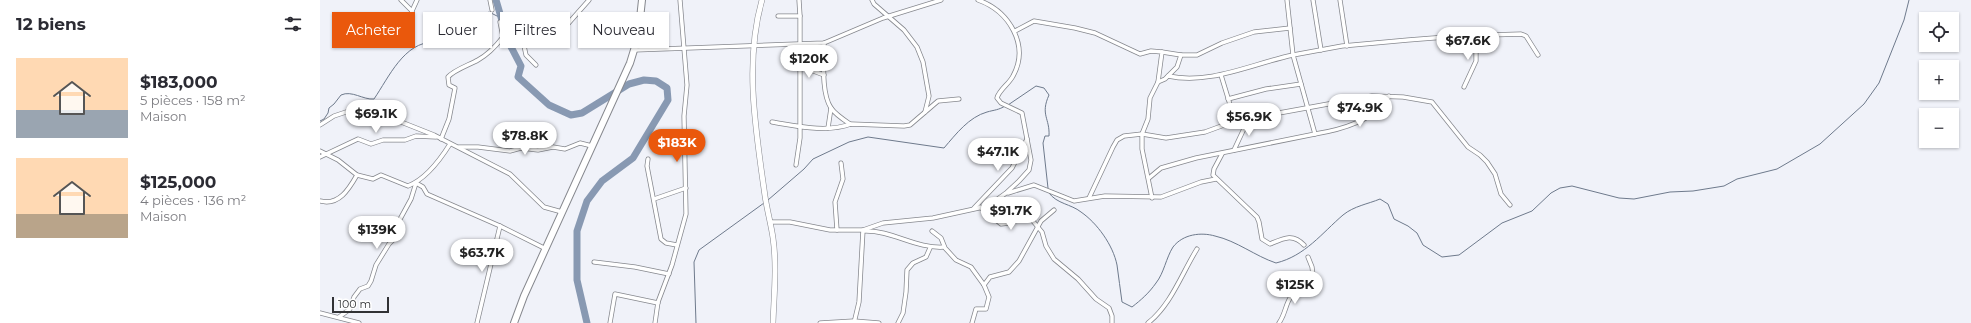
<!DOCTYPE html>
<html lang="fr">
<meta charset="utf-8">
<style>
body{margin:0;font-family:Montserrat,sans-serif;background:#f7f7f7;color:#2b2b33;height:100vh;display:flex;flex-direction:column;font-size:15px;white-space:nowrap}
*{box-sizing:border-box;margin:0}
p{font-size:13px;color:#7c7c81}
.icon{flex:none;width:22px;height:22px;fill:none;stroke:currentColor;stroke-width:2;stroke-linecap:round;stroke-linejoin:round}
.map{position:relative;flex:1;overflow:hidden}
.details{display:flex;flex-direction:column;background:#fff;width:320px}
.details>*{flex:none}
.hud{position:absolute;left:12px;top:12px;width:380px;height:36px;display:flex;gap:8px}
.tools{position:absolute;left:1599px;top:12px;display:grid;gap:8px}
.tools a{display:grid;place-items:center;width:40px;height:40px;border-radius:0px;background:#fff;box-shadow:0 1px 3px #0004;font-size:20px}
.scale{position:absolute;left:12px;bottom:10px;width:57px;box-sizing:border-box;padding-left:4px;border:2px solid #313235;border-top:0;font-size:11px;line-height:14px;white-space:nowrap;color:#313235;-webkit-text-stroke:3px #fff;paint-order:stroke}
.price{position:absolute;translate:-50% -34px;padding:0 9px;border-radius:14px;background:#fff;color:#222;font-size:13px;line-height:26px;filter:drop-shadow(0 1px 2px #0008)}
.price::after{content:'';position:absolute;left:50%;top:24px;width:12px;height:9px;margin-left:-6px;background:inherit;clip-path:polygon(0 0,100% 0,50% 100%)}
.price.current{background:#ea580c;color:#fff}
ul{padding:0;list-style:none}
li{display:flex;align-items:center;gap:12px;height:100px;padding:0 16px}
li span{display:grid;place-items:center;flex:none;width:112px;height:80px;border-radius:0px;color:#555}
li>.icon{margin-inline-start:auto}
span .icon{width:48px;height:48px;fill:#fffc;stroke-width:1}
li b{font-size:17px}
h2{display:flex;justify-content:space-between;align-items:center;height:48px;padding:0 16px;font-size:17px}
.tag{padding:0 14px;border-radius:0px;background:#fff;box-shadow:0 1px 3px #0004;font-size:14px;line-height:36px}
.tag.current{background:#ea580c;color:#fff}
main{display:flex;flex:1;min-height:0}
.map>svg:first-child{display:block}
</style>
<main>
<section class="details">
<h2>12 biens<svg class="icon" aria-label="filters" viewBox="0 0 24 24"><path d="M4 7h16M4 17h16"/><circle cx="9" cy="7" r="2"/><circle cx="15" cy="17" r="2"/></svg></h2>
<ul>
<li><span style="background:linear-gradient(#ffd9b3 65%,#9aa5b1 0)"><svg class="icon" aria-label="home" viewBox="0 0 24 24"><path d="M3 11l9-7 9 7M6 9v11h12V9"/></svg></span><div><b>$183,000</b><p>5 pièces · 158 m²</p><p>Maison</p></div></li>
<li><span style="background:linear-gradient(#ffd9b3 70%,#b9a48a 0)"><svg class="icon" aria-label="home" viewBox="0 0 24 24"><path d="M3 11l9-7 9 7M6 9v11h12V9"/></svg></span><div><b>$125,000</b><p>4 pièces · 136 m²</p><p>Maison</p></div></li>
</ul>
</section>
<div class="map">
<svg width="1651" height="323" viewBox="0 0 1651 323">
<rect width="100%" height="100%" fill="#f0f2f9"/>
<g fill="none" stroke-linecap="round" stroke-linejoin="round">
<!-- stream -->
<g stroke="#6e7a8c" stroke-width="1">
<path d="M688,105l28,-19 8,2 5,7c-9,20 1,23 0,41h-4l-2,7 5,45"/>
<path d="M0,121l4,-2 4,-6 1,-5 5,-4 7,-9c11,-5 22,5 33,4 15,-22 30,-57 60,-57 8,0 24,4 30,1 11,-6 9,-25 25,-31l12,6"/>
<path d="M729,193c8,11 22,11 32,19 16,11 32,33 36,53 2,12 3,25 5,37l10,5c9,-7 17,-14 24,-24 8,-10 10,-25 17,-36 10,-13 28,-15 42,-11 22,5 40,20 61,27 29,-7 46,-30 67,-48 11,-9 25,-11 37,-16l8,5 6,15 14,7 9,7 6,12 19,12 17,-2 43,-32 30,-12 19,-18 9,-5 12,-2 47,12 15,1 36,-7 23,-1 31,-5 13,-7 40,-10 43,-25 44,-40 15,-21 25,-63 5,-20"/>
<path d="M448,200l36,-31 9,-10 36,-17 19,-5 76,11c12,-14 25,-31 43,-36 7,-2 12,-2 18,-6"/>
<polyline points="376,323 374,262 379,250 444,203"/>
</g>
<!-- river -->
<polyline stroke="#8899b2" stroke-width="7" points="176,0 188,41 201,66 198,77 229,105 251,115 262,113 309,84 324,80 336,81 347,88 348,100 313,158 282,181 267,201 257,231 257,280 267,323"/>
<defs>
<g id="minor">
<polyline points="81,0 92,11 88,28 92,43"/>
<polyline points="170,0 172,10"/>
<polyline points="479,0 480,16"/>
<polyline points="552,0 554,4 584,30 597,47 603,62 609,96 605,112"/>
<polyline points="993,0 1001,50"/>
<polyline points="1020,0 1027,46"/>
<polyline points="92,11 97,0"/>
<polyline points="458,16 480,16 480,138 476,165"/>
<polyline points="695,31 714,21 755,28 775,33 820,54 831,51 842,52 838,82"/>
<polyline points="197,32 227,31 246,26 269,0"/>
<polyline points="201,32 206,55 216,65"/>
<path d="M504,43c0,18 -3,50 7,65 4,6 13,12 19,16"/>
<polyline points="314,50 504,43 563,18 621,0"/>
<polyline points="842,52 861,55"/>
<polyline points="480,66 504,75"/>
<polyline points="901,75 915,121"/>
<path d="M848,76c42,9 83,-12 125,-21l-6,-55"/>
<polyline points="1144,87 1156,61 1156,36"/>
<polyline points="908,99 946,89 981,84"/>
<path d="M452,122c25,4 54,11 79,2l53,2 6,-1 28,-24 21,-2"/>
<polyline points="0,125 14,116 26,112 66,116 114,135 190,174 224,207 242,212"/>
<polyline points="508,128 511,108"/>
<path d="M995,134c25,-4 62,-14 74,-38"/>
<path d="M121,139l8,-20 6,-31 -6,-3 -1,-8c6,-7 21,-12 30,-17 9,-5 18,-14 25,-23l-3,-15"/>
<polyline points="139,147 158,147 190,151 201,148 218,150 233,147 245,149 260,143 272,146"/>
<polyline points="914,150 929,118"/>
<path d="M0,151l18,9 19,15 16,4 8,-4 27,11c18,-7 32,-26 42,-42"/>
<path d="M902,154l-8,15 -1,6 44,42 2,5 3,17 8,5c14,-6 23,-11 34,1"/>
<polyline points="0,157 38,139 51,144 63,140 85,140 96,136 116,137"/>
<polyline points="328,159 327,166 341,239 346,243 357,245"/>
<polyline points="829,178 841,168 876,158 995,134 973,55 1022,46 1088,40 1139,36 1201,34 1206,36 1218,55"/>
<polyline points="96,183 103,187 107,194 180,226 226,249"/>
<polyline points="688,193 714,185 754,201 785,196 841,197 881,182 896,179"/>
<polyline points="769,198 793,147 797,140 804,136 822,134 846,138 885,132 915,121 1052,96 1083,97 1112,102 1148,147 1160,155 1167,162 1175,174 1181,194 1190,205"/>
<polyline points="832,198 822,149 822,134 828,119 830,98 838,82 845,79 857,67 861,55 877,55 902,43 934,32 970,28"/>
<polyline points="334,199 366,188"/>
<path d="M0,201c19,5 29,-12 37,-26"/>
<polyline points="660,207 681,224 690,223 703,218 712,220 722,232 726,246 734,259 758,279 776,299 789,308 792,316 792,323"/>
<polyline points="654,208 692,168 707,139"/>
<path d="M450,222h20l40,8h33l20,-7 50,-5 55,-12 18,-13 13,-12 10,-11 2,-10 -9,-47 -21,-10 -4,-5c2,-8 12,-14 16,-22 17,-31 -4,-65 -35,-76"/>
<polyline points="517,230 515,202 523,179 521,163"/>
<path d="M544,231c28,-1 52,18 80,16"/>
<polyline points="612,231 621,238 625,248 636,260 651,267 664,285 669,297 666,309 656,309 652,323"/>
<polyline points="274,262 315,267 349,274"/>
<polyline points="664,285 670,277 689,272 699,261 721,221 734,210"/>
<polyline points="0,313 39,323"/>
<polyline points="19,317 30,309 34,297 40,289 48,286 51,281 56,265 69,244 73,240 79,221 91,199 96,183"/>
<polyline points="157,323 180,226"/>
<polyline points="290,323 295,294 338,303"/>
<polyline points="335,323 338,302 352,265 366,214 364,116 367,85 360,0"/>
<polyline points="500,323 534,321 559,323"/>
<polyline points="534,323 539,302 543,230"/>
<polyline points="578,323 583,313 586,292 587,270 593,263 606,257 610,248"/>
<path d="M828,323c23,-18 34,-50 49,-74"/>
<path d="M959,323c7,-10 6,-19 13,-28 6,-8 16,-12 21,-20l-1,-8 -4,-10"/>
</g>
<path id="secondary" d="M442,0c-18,63 -6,132 3,196 2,14 6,28 8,42 4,28 1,57 0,85"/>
<polyline id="trunk" points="194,323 204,296 310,63 318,37 322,0"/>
</defs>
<!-- minor casing -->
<use href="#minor" stroke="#86888e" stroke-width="5"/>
<!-- secondary casing -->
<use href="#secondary" stroke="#86888e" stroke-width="6"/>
<!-- trunk casing -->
<use href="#trunk" stroke="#86888e" stroke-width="8"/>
<!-- minor -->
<use href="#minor" stroke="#fff" stroke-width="3.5"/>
<!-- secondary -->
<use href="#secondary" stroke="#fff" stroke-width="5"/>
<!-- trunk -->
<use href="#trunk" stroke="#fff" stroke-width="6"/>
</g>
</svg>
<div class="tools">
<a><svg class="icon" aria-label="locate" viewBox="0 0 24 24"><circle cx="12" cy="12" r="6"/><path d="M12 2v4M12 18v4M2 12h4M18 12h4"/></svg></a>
<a>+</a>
<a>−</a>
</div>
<div class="scale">100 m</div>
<b class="price" style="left:1148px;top:61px">$67.6K</b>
<b class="price" style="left:489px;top:79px">$120K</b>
<b class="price" style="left:1040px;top:128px">$74.9K</b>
<b class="price" style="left:56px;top:134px">$69.1K</b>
<b class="price" style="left:929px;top:137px">$56.9K</b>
<b class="price" style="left:205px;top:156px">$78.8K</b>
<b class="price current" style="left:357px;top:163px">$183K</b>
<b class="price" style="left:678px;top:172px">$47.1K</b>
<b class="price" style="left:691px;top:231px">$91.7K</b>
<b class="price" style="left:57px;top:250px">$139K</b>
<b class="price" style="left:162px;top:273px">$63.7K</b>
<b class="price" style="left:975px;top:305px">$125K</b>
<div class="hud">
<a class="tag current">Acheter</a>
<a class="tag">Louer</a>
<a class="tag">Filtres</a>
<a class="tag">Nouveau</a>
</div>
</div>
</main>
